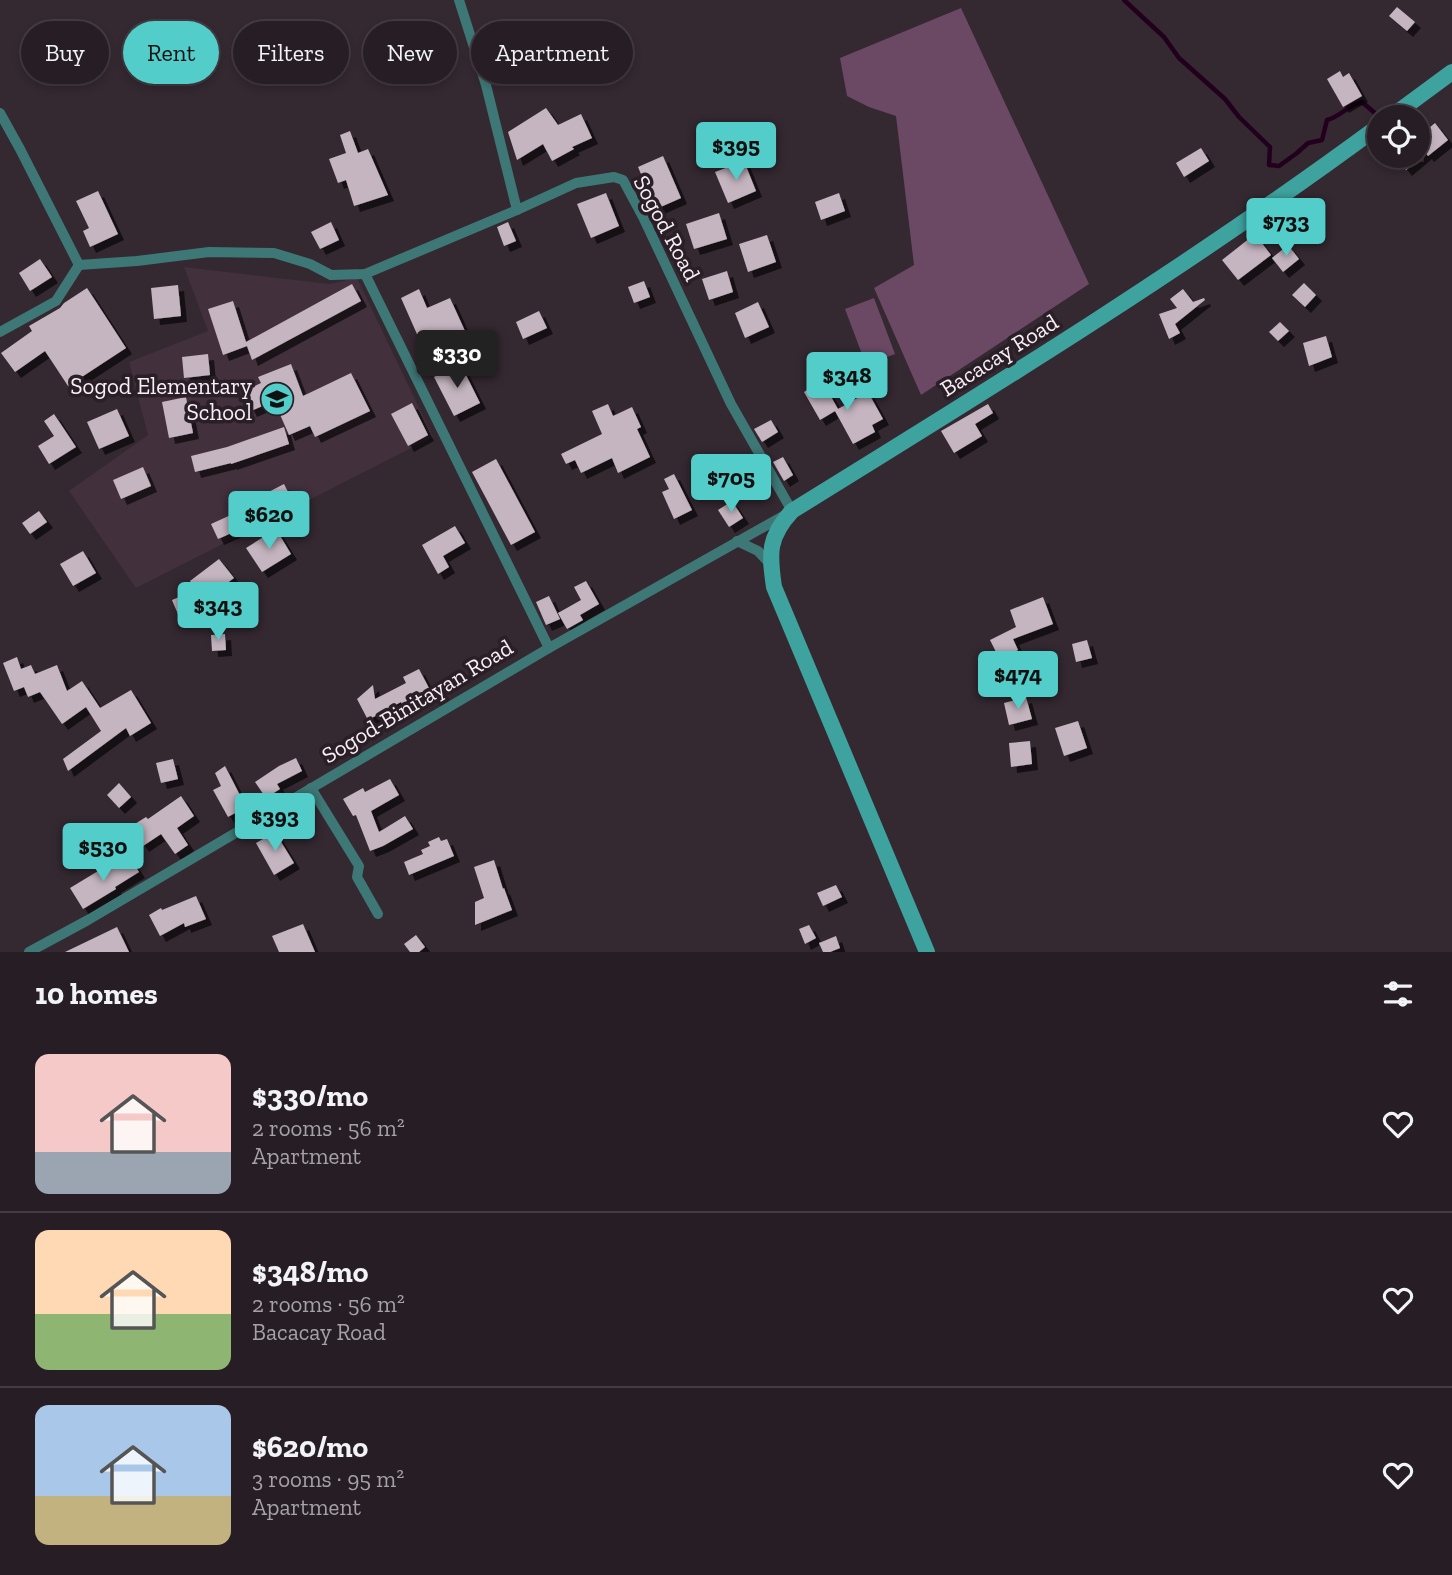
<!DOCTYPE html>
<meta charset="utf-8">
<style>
body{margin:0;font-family:"Zilla Slab",serif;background:#2f272d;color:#f1f3f6;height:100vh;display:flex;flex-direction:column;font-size:26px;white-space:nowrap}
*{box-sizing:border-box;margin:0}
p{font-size:23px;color:#a4a2a7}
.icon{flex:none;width:38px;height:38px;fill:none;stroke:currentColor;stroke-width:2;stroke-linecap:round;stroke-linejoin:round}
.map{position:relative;height:952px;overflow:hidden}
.sheet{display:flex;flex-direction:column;background:#271e25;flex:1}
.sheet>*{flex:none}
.top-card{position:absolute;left:21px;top:21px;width:700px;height:63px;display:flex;gap:14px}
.buttons{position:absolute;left:1367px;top:105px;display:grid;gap:14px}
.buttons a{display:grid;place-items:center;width:63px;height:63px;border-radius:50%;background:#271e25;box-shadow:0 4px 10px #0003,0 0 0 2px #433c42;font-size:35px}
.price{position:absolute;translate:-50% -60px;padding:0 16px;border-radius:7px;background:#53cdc9;color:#111;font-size:23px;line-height:46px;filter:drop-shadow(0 2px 4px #0008)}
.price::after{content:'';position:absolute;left:50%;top:42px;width:21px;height:16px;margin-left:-10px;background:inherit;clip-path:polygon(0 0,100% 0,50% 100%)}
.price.selected{background:#222;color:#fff}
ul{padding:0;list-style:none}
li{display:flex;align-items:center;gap:21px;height:175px;padding:0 35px}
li+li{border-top:2px solid #433c42}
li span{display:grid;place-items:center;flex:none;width:196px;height:140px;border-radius:14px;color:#555}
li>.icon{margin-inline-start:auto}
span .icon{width:84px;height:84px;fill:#fffc;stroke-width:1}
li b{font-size:30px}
h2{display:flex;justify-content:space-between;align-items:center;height:84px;padding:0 35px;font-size:30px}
.tag{padding:0 24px;border-radius:32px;background:#271e25;box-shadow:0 4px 10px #0003,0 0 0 2px #433c42;font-size:24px;line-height:63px}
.tag.selected{background:#53cdc9;color:#111}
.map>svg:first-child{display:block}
</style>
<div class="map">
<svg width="1452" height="952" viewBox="0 0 1452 952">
<defs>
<filter id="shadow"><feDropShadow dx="6" dy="6" stdDeviation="0" flood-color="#0009"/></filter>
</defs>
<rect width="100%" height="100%" fill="#342831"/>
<!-- built -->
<polygon fill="#42303d" points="184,267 330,284 357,278 433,437 136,588 69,491 148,435 129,362 208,331"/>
<!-- green -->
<g fill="#6b4863">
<polygon points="961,8 1089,284 921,395 874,288 914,265 896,116 869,107 847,96 840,58"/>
<polygon points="874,298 895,354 866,365 845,309"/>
</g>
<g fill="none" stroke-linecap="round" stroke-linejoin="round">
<!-- stream -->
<path stroke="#22001d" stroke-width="4.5" d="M1124,0l40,37 15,21 46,41 14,18 31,30 -1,18 10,1 18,-13 11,-10 14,-3 5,-20c15,-4 19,-14 35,-18l14,12"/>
</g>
<!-- building -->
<g fill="#c5b5c0" filter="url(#shadow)">
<polygon points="1397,7 1415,22 1407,31 1389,16"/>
<polygon points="1340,71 1343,77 1349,73 1362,96 1343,107 1327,79"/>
<polygon points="546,108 558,125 581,114 592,138 572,147 574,149 552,161 543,144 517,160 508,132"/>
<polygon points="1435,123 1448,140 1428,156 1426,153 1406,170 1395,156 1418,156 1418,137"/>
<polygon points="350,131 358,153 368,149 388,195 354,206 346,180 338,183 329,159 346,153 340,135"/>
<polygon points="1201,148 1209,161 1184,177 1176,163"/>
<polygon points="663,156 681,198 656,209 638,167"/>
<polygon points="744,161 756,191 728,203 715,172"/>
<polygon points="98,191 118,234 90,247 83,231 89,228 76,201"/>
<polygon points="606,193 619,226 591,238 577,204"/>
<polygon points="839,193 845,211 821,220 815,202"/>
<polygon points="719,213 727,239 694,249 686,224"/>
<polygon points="331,222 339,240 320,249 311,232"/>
<polygon points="508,222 516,241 504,246 497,227"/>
<polygon points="1255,234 1271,255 1238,280 1222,260"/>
<polygon points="767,235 776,262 748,272 739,244"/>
<polygon points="1288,245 1299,259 1283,272 1272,258"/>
<polygon points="40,259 52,277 30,291 19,273"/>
<polygon points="727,271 733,292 709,300 702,279"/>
<polygon points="644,281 650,297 634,303 628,287"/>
<polygon points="1304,283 1316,295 1305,307 1292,295"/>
<polygon points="352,284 361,301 252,360 247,346 223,355 208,309 233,301 246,342"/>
<polygon points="178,285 181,316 154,319 151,288"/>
<polygon points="87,288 126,348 68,386 45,351 15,372 1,353 32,331 29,326 60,308 64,303"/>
<polygon points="419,289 427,308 450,298 465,331 424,350 401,298"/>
<polygon points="1183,289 1193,302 1204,298 1205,300 1175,324 1180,333 1169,339 1159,314 1177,308 1170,299"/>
<polygon points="758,302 769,327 745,338 735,313"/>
<polygon points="539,311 547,328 523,339 516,322"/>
<polygon points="1280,322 1289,331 1278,341 1269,332"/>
<polygon points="1326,336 1332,357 1309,366 1303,343"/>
<polygon points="208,354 210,375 184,378 182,357"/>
<polygon points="460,363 480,403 454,416 434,377"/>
<polygon points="291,364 303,396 351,373 370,411 315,437 310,426 289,435 274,401 251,411 242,392 261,383 258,377"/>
<polygon points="818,383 821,388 825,386 838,409 868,392 883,419 872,425 875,432 853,444 835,411 820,420 804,392"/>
<polygon points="186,397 193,433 169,438 162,402"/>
<polygon points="412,403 428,435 408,446 391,414"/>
<polygon points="608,404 613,416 632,407 641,427 637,429 650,457 618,473 612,458 581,473 575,460 566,464 561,454 602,434 592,411"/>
<polygon points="988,404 993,413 975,424 982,436 954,453 941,431"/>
<polygon points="117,409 129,436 99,449 87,422"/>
<polygon points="54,414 76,447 49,464 38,446 54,436 44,421"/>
<polygon points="771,420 778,432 762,442 754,429"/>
<polygon points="284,427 289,444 231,464 231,463 195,472 191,456 227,447"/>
<polygon points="783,457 793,475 784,481 773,462"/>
<polygon points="496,459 535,532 511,545 472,472"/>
<polygon points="143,467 151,486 121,499 113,480"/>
<polygon points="741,473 746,485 728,492 724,480"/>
<polygon points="674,474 692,510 674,519 662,492 669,489 664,479"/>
<polygon points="284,484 292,500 265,513 268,517 218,539 211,524 257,503 255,499"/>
<polygon points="732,501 743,518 729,527 718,510"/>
<polygon points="39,511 47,522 30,534 22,523"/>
<polygon points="455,526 465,543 443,556 449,567 438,574 422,545"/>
<polygon points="276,529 291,554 262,572 246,548"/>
<polygon points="83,551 96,573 73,586 60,564"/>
<polygon points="219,559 234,578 199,604 202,610 180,619 172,600 196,590 190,581"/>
<polygon points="586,581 599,604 580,615 583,620 567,629 558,613 581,600 574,587"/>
<polygon points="549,596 560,619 546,625 536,602"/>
<polygon points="1043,597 1053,624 1013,639 1018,650 1000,660 990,640 1016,627 1010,610"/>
<polygon points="225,634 226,650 212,651 211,635"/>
<polygon points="1087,640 1092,658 1076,662 1072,644"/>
<polygon points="17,657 21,669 31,665 35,674 57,665 67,691 82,681 100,708 131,690 151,723 130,736 126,728 68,771 63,759 101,731 86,707 62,724 40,692 28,697 24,687 14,691 3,663"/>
<polygon points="419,669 430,690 402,704 401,702 368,720 357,699 373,685 375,699 406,683 403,677"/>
<polygon points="1033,675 1036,687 1022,692 1019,679"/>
<polygon points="1026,697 1032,719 1009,725 1004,703"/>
<polygon points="1078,721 1087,748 1064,756 1055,728"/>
<polygon points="1030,741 1032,764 1011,767 1009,743"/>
<polygon points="296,758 302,771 277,784 280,789 266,798 255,782 279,766"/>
<polygon points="173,759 178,779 161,783 156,763"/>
<polygon points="225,766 246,807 228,817 213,790 221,786 215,773"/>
<polygon points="390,779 399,795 371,811 379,832 405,816 413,829 383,846 370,851 356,815 353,816 343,799 363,788 365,792"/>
<polygon points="119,783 131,797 119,808 107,795"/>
<polygon points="181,796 194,816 177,828 188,845 175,854 161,834 143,846 130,827 146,817 148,819"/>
<polygon points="275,832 294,863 274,875 256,843"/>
<polygon points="439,837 441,841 447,839 454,856 409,875 404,862 423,854 421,850 430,846 428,842"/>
<polygon points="129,857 139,872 115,887 116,889 83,909 70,888 103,868 106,872"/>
<polygon points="494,860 503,889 504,888 512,910 475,925 475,902 484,898 474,867"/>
<polygon points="836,885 842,897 823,906 817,893"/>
<polygon points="196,896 206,919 185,927 184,923 160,936 149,915 161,908 162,910"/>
<polygon points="303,924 315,952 279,952 272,936"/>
<polygon points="809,925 816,938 805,944 799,929"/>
<polygon points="117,927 129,952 65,952"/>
<polygon points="416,935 425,947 419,952 410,952 404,944"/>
<polygon points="836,936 840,948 830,952 823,952 819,943"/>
</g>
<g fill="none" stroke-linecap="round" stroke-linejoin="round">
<!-- street -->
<g stroke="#3e7876" stroke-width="10">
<polyline points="0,113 20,149 79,265 137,261 209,252 274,253 310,264 331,275 365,274 517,210"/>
<polyline points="365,274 549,648"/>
<polyline points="0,332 56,301 79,265"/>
<polyline points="737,541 758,551 771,565"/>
<polyline points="311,788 359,866 357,877 378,914"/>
<polyline points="29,952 88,920 549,648 792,511 731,404 644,219 623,180 614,177 576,183 517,210 486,85 459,0"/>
</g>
<!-- secondary -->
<g stroke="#3ea29f" stroke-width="16">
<polyline points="1391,117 1452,72"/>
<path d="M927,952l-153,-365c-5,-34 -6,-50 18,-76 199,-123 399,-246 587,-385"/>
</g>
</g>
<!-- icons -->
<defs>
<symbol id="school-disc" viewBox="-11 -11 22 22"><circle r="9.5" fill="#53cdc9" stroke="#2a1e27"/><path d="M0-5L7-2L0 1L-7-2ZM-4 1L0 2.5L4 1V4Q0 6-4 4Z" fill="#111"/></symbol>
</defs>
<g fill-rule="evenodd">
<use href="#school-disc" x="258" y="380" width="38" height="38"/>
</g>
<g text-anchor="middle" stroke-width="7" stroke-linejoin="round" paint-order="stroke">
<!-- street labels -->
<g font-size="23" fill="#f7eff5" stroke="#2a1e27">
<text transform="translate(667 228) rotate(62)" y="8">Sogod Road</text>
<text transform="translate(999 355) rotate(-32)" y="8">Bacacay Road</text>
<text transform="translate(417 701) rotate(-31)" y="8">Sogod-Binitayan Road</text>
</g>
<!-- poi labels -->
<g font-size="23" fill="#f7eff5" stroke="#2a1e27" text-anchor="end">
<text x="252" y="394">Sogod Elementary<tspan x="252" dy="26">School</tspan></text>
</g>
</g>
</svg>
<div class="buttons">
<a><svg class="icon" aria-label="locate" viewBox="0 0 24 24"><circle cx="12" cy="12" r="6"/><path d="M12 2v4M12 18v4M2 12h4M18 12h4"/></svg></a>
</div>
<b class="price" style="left:736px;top:182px">$395</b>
<b class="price" style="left:1286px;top:258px">$733</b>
<b class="price selected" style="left:457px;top:390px">$330</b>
<b class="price" style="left:847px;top:412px">$348</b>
<b class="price" style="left:731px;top:514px">$705</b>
<b class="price" style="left:269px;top:551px">$620</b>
<b class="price" style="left:218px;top:642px">$343</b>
<b class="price" style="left:1018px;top:711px">$474</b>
<b class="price" style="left:275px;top:853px">$393</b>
<b class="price" style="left:103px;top:883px">$530</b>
<div class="top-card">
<a class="tag">Buy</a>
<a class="tag selected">Rent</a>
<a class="tag">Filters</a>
<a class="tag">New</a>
<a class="tag">Apartment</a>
</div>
</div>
<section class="sheet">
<h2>10 homes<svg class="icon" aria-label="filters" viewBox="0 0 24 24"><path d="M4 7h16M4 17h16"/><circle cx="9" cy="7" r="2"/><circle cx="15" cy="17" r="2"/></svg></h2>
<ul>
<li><span style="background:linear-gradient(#f6c9c9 70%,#9aa5b1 0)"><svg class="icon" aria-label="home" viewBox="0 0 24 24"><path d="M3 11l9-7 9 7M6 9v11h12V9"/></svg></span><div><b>$330/mo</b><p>2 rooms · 56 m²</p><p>Apartment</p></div><svg class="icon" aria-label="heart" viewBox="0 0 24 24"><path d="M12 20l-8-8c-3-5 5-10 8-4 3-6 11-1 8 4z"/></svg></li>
<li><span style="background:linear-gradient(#ffd9b3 60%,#8fb573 0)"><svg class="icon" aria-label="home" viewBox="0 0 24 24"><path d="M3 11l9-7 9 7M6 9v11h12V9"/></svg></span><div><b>$348/mo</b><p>2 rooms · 56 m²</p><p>Bacacay Road</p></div><svg class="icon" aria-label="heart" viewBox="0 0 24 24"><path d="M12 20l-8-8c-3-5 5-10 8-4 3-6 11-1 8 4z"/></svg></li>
<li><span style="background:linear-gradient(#a9c7e8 65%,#c2b280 0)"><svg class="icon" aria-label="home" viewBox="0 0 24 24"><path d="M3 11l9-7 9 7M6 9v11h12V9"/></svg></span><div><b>$620/mo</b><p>3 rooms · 95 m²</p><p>Apartment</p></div><svg class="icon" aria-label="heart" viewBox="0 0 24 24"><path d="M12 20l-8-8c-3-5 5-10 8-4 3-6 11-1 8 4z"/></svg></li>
</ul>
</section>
